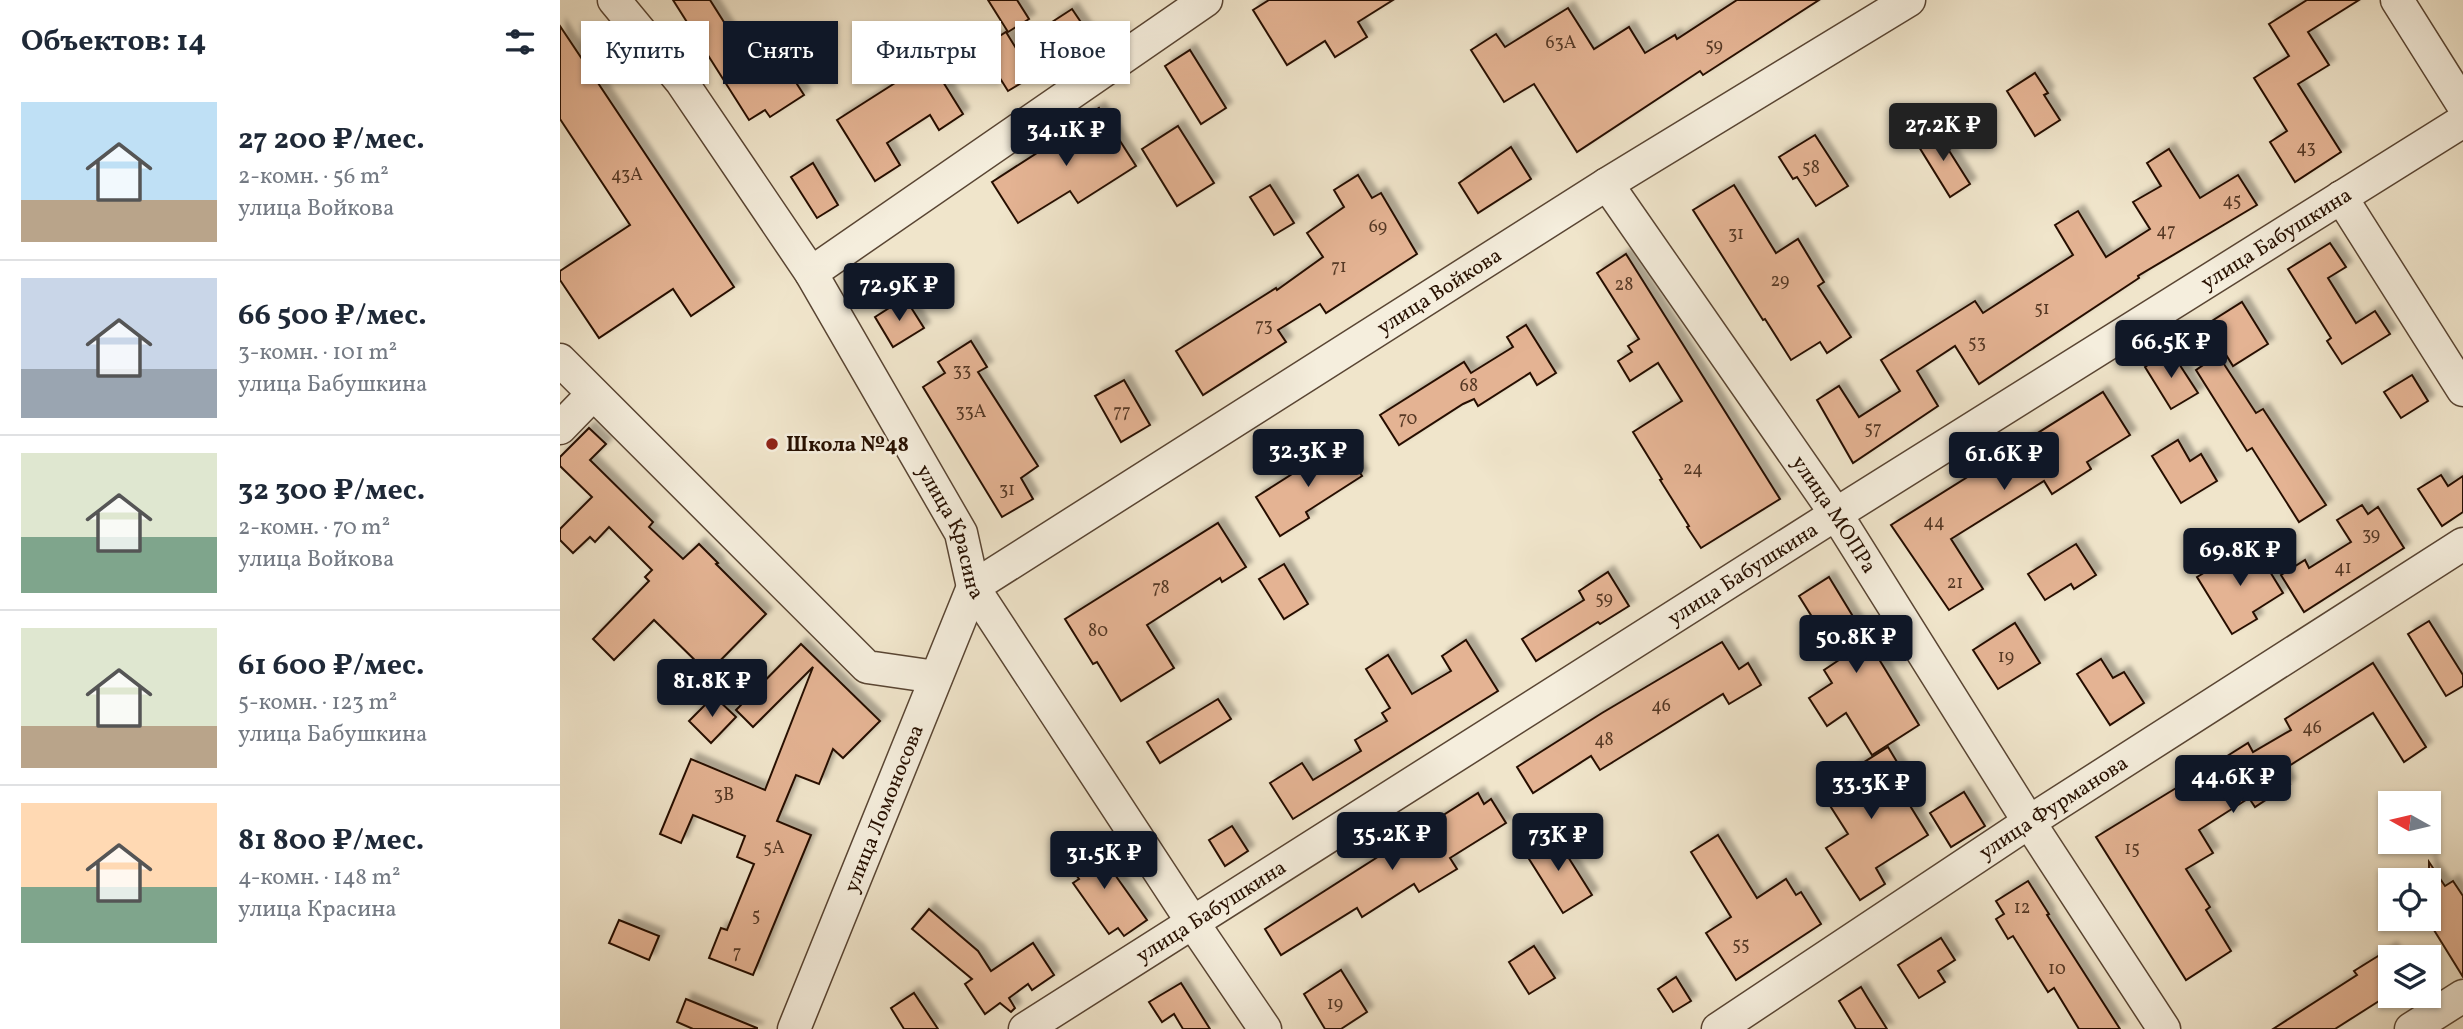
<!DOCTYPE html>
<html lang="ru">
<meta charset="utf-8">
<style>
body{margin:0;font-family:Vollkorn,serif;background:#f6f6f7;color:#1f2937;height:100vh;display:flex;flex-direction:column;font-size:26px;white-space:nowrap}
*{box-sizing:border-box;margin:0}
p{font-size:23px;color:#747a83}
.icon{flex:none;width:38px;height:38px;fill:none;stroke:currentColor;stroke-width:2;stroke-linecap:round;stroke-linejoin:round}
.map{position:relative;flex:1;overflow:hidden}
.panel{display:flex;flex-direction:column;background:#fff;width:560px}
.panel>*{flex:none}
.top-card{position:absolute;left:21px;top:21px;width:665px;height:63px;display:flex;gap:14px}
.needle{width:46px;rotate:278deg}
.tools{position:absolute;left:1818px;top:791px;display:grid;gap:14px}
.tools a{display:grid;place-items:center;width:63px;height:63px;border-radius:0px;background:#fff;box-shadow:0 2px 5px #0004;font-size:35px}
.price{position:absolute;translate:-50% -60px;padding:0 16px;border-radius:7px;background:#111827;color:#fff;font-size:23px;line-height:46px;filter:drop-shadow(0 2px 4px #0008)}
.price::after{content:'';position:absolute;left:50%;top:42px;width:21px;height:16px;margin-left:-10px;background:inherit;clip-path:polygon(0 0,100% 0,50% 100%)}
.price.current{background:#222;color:#fff}
ul{padding:0;list-style:none}
li{display:flex;align-items:center;gap:21px;height:175px;padding:0 21px}
li+li{border-top:2px solid #e0e1e3}
li span{display:grid;place-items:center;flex:none;width:196px;height:140px;border-radius:0px;color:#555}
li>.icon{margin-inline-start:auto}
span .icon{width:84px;height:84px;fill:#fffc;stroke-width:1}
li b{font-size:30px}
h2{display:flex;justify-content:space-between;align-items:center;height:84px;padding:0 21px;font-size:30px}
.chip{padding:0 24px;border-radius:0px;background:#fff;box-shadow:0 2px 5px #0004;font-size:24px;line-height:63px}
.chip.current{background:#111827;color:#fff}
main{display:flex;flex:1;min-height:0}
.map>svg:first-child{display:block}
</style>
<main>
<section class="panel">
<h2>Объектов: 14<svg class="icon" aria-label="filters" viewBox="0 0 24 24"><path d="M4 7h16M4 17h16"/><circle cx="9" cy="7" r="2"/><circle cx="15" cy="17" r="2"/></svg></h2>
<ul>
<li><span style="background:linear-gradient(#bfe0f5 70%,#b9a48a 0)"><svg class="icon" aria-label="home" viewBox="0 0 24 24"><path d="M3 11l9-7 9 7M6 9v11h12V9"/></svg></span><div><b>27 200 ₽/мес.</b><p>2-комн. · 56 m²</p><p>улица Войкова</p></div></li>
<li><span style="background:linear-gradient(#c9d6e8 65%,#9aa5b1 0)"><svg class="icon" aria-label="home" viewBox="0 0 24 24"><path d="M3 11l9-7 9 7M6 9v11h12V9"/></svg></span><div><b>66 500 ₽/мес.</b><p>3-комн. · 101 m²</p><p>улица Бабушкина</p></div></li>
<li><span style="background:linear-gradient(#dfe7d0 60%,#7fa58c 0)"><svg class="icon" aria-label="home" viewBox="0 0 24 24"><path d="M3 11l9-7 9 7M6 9v11h12V9"/></svg></span><div><b>32 300 ₽/мес.</b><p>2-комн. · 70 m²</p><p>улица Войкова</p></div></li>
<li><span style="background:linear-gradient(#dfe7d0 70%,#b9a48a 0)"><svg class="icon" aria-label="home" viewBox="0 0 24 24"><path d="M3 11l9-7 9 7M6 9v11h12V9"/></svg></span><div><b>61 600 ₽/мес.</b><p>5-комн. · 123 m²</p><p>улица Бабушкина</p></div></li>
<li><span style="background:linear-gradient(#ffd9b3 60%,#7fa58c 0)"><svg class="icon" aria-label="home" viewBox="0 0 24 24"><path d="M3 11l9-7 9 7M6 9v11h12V9"/></svg></span><div><b>81 800 ₽/мес.</b><p>4-комн. · 148 m²</p><p>улица Красина</p></div></li>
</ul>
</section>
<div class="map">
<svg width="1903" height="1029" viewBox="0 0 1903 1029">
<defs>
<filter id="shadow"><feDropShadow dx="6" dy="-6" stdDeviation="2" flood-color="#0004"/></filter>
</defs>
<rect width="100%" height="100%" fill="#f0e5cb"/>
<filter id="stains"><feTurbulence type="fractalNoise" baseFrequency=".00286" numOctaves="4"/><feColorMatrix values="0 0 0 0 .2 0 0 0 0 .09 0 0 0 0 .02 0 0 0 .5 -.17"/></filter>
<radialGradient id="worn" r=".72"><stop offset=".6" stop-color="#630" stop-opacity="0"/><stop offset="1" stop-color="#630" stop-opacity=".3"/></radialGradient>
<!-- building -->
<g fill="#e4b393" stroke="#271000" stroke-width="2" filter="url(#shadow)">
<polygon points="113,0 150,0 200,79 224,64 244,95 210,117 205,110 189,120"/>
<polygon points="428,0 457,0 469,19 448,32"/>
<polygon points="709,0 833,0 798,22 807,37 775,57 765,41 727,65 693,10"/>
<polygon points="1177,0 1259,0 1143,75 1140,71 1017,152 974,84 944,102 911,50 936,34 945,47 1008,8 1034,49 1069,27 1085,53 1115,35 1117,39"/>
<polygon points="1747,0 1799,0 1748,32 1769,65 1738,84 1781,152 1735,182 1710,142 1727,131 1694,78 1729,56 1709,24"/>
<polygon points="512,9 531,37 510,50 492,22"/>
<polygon points="0,26 174,287 131,316 113,289 39,338 0,280 0,271 70,225 0,119"/>
<polygon points="446,32 473,76 448,91 421,48"/>
<polygon points="630,50 666,108 641,124 605,66"/>
<polygon points="365,53 403,114 379,130 370,115 327,143 340,165 315,181 277,120 346,76 341,68"/>
<polygon points="1475,73 1488,93 1484,95 1500,120 1475,136 1447,91"/>
<polygon points="539,108 576,166 518,203 510,191 458,223 432,182 483,149 482,146"/>
<polygon points="618,126 654,183 617,206 582,149"/>
<polygon points="1376,130 1410,184 1390,197 1356,142"/>
<polygon points="1255,135 1288,186 1256,206 1237,177 1233,179 1219,157"/>
<polygon points="951,147 971,179 918,213 899,183"/>
<polygon points="1609,149 1640,198 1678,175 1697,205 1578,276 1579,278 1419,384 1395,346 1357,371 1378,406 1293,463 1257,400 1279,386 1299,417 1340,391 1321,360 1415,301 1423,313 1513,255 1495,225 1518,211 1546,257 1590,229 1573,202 1601,186 1587,163"/>
<polygon points="253,163 278,205 257,218 231,177"/>
<polygon points="798,175 812,198 821,193 857,254 766,313 760,304 718,330 726,342 643,395 616,351 716,288 717,290 763,257 747,233 784,207 774,190"/>
<polygon points="710,185 734,223 714,235 690,197"/>
<polygon points="1174,185 1216,253 1238,239 1264,282 1258,286 1291,337 1267,353 1260,342 1231,360 1205,319 1203,320 1133,210"/>
<polygon points="1770,243 1786,267 1768,278 1796,323 1815,311 1830,334 1782,364 1767,341 1771,338 1728,269"/>
<polygon points="1066,254 1220,499 1141,548 1127,527 1129,526 1100,480 1102,479 1073,432 1122,401 1098,363 1070,381 1058,361 1072,352 1068,346 1079,339 1037,273"/>
<polygon points="345,298 364,328 333,347 315,317"/>
<polygon points="1682,302 1708,344 1673,366 1647,324"/>
<polygon points="966,325 996,373 977,385 970,373 918,406 914,399 903,404 839,445 820,415 904,362 911,373 953,347 947,337"/>
<polygon points="411,341 427,367 418,372 478,466 461,478 473,499 442,517 363,387 385,373 378,362"/>
<polygon points="1610,350 1638,393 1611,409 1585,367"/>
<polygon points="1658,355 1696,413 1703,409 1766,505 1739,522 1692,448 1687,451 1636,370"/>
<polygon points="1852,375 1868,401 1841,418 1824,392"/>
<polygon points="564,380 590,425 561,442 535,396"/>
<polygon points="1543,392 1570,435 1527,462 1531,469 1492,494 1484,481 1391,539 1423,589 1389,610 1331,525"/>
<polygon points="29,428 46,444 30,460 93,522 89,527 123,559 139,544 158,563 156,564 206,614 148,673 94,620 54,660 33,639 89,581 85,577 92,570 49,527 35,542 30,537 13,553 0,540 0,529 32,497 0,466 0,457"/>
<polygon points="1618,440 1630,461 1641,454 1657,481 1621,503 1592,456"/>
<polygon points="781,443 802,476 746,512 749,518 720,536 696,497"/>
<polygon points="1881,475 1888,486 1903,476 1903,512 1882,526 1858,489"/>
<polygon points="1802,505 1808,514 1818,507 1844,548 1744,612 1721,575 1745,560 1749,568 1791,542 1777,520"/>
<polygon points="658,523 686,567 662,582 660,578 587,625 614,668 561,701 537,662 533,664 505,619"/>
<polygon points="1516,544 1536,575 1514,589 1511,584 1485,600 1468,574"/>
<polygon points="1693,544 1723,593 1693,612 1697,619 1672,634 1637,577"/>
<polygon points="724,564 748,604 724,619 699,579"/>
<polygon points="1048,572 1069,606 1040,624 1038,622 976,661 962,639 1024,600 1019,591"/>
<polygon points="1269,577 1359,725 1312,755 1286,713 1267,726 1249,698 1272,683 1264,670 1279,660 1239,596"/>
<polygon points="1869,621 1903,675 1903,686 1886,696 1848,634"/>
<polygon points="1455,623 1480,663 1438,689 1413,650"/>
<polygon points="906,640 938,691 733,819 710,783 742,763 753,780 801,751 795,740 827,721 822,713 830,708 806,669 828,655 852,694 891,671 882,656"/>
<polygon points="1162,642 1179,669 1188,663 1201,685 1169,704 1163,694 1040,770 1031,756 973,793 957,767 1042,713"/>
<polygon points="241,644 320,721 283,758 273,749 259,784 236,775 217,821 251,835 193,975 149,958 161,928 167,930 194,864 177,857 185,836 133,815 121,843 100,834 131,759 205,790 253,667 193,727 176,710"/>
<polygon points="1541,659 1553,678 1564,672 1584,703 1550,725 1517,674"/>
<polygon points="1813,663 1866,747 1844,762 1813,713 1721,771 1730,784 1695,807 1689,798 1639,830 1653,853 1626,869 1650,907 1646,910 1671,951 1626,980 1536,837 1626,782 1635,796 1672,772 1664,758 1688,743 1693,752 1731,730 1725,719"/>
<polygon points="154,696 176,717 151,743 129,721"/>
<polygon points="658,699 671,719 600,763 587,742"/>
<polygon points="1328,747 1343,772 1333,778 1368,835 1316,868 1325,884 1300,900 1266,848 1288,834 1260,790"/>
<polygon points="1404,792 1425,826 1391,847 1370,813"/>
<polygon points="918,793 924,804 931,799 946,823 890,858 897,869 859,892 854,884 802,917 797,908 721,955 705,929"/>
<polygon points="672,826 688,851 665,866 649,840"/>
<polygon points="993,833 1032,895 1003,913 964,851"/>
<polygon points="1158,835 1197,898 1226,879 1236,895 1241,892 1261,924 1176,980 1146,933 1171,917 1131,852"/>
<polygon points="531,841 587,920 564,936 558,928 549,934 513,883 519,879 505,860"/>
<polygon points="1869,862 1885,886 1893,881 1903,896 1903,977 1869,922"/>
<polygon points="1468,881 1489,914 1487,915 1560,1029 1519,1029 1494,988 1488,992 1453,936 1448,939 1436,919 1444,914 1436,901"/>
<polygon points="369,909 418,951 431,971 473,943 494,975 472,990 468,984 449,998 455,1008 451,1012 440,1003 425,1014 405,984 412,979 352,929"/>
<polygon points="59,920 99,936 89,960 49,943"/>
<polygon points="1381,938 1395,960 1378,971 1385,982 1359,998 1338,965"/>
<polygon points="974,946 995,978 969,994 949,962"/>
<polygon points="1831,948 1837,957 1830,957 1830,994 1775,1029 1713,1029 1797,975 1794,971"/>
<polygon points="781,970 807,1012 781,1029 765,1029 744,994"/>
<polygon points="1116,977 1131,1001 1113,1012 1098,989"/>
<polygon points="621,983 633,1002 650,1029 623,1029 614,1014 602,1022 589,1002"/>
<polygon points="1301,987 1307,997 1327,1029 1296,1029 1279,1001"/>
<polygon points="354,993 378,1029 344,1029 331,1008"/>
<polygon points="126,999 197,1028 197,1029 133,1029 117,1022"/>
</g>
<g fill="none" stroke-linecap="round" stroke-linejoin="round">
<defs>
<g id="minor">
<path id="s1" d="M54,0l67,81 130,192 150,260 12,54 220,336 72,106"/>
<polyline points="1837,0 1903,105"/>
<path id="s2" d="M1047,184l229,330 193,308 135,207"/>
<polyline points="1781,197 1903,390"/>
<polyline points="251,273 646,0"/>
<polyline points="0,360 307,667 376,677"/>
<polyline points="0,428 33,394"/>
<path id="s3" d="M234,1029l179,-442 634,-403 302,-184"/>
<path id="s4" d="M465,1029l811,-515 627,-393"/>
<path id="s5" d="M1158,1029l311,-207 434,-278"/>
<polyline points="1851,1029 1903,996"/>
</g>
</defs>
<!-- minor casing -->
<use href="#minor" stroke="#594533" stroke-width="35"/>
<!-- minor -->
<use href="#minor" stroke="#f5eedd" stroke-width="32"/>
</g>
<!-- markers -->
<circle fill="#8f2418" stroke="#f5eedd" stroke-width="2.5" cx="212" cy="444" r="7"/>
<g text-anchor="middle" stroke-width="5" stroke-linejoin="round" paint-order="stroke">
<!-- number labels -->
<g font-size="18" fill="#563925">
<text x="1001" y="48">63А</text>
<text x="1154" y="51">59</text>
<text x="1746" y="153">43</text>
<text x="1251" y="173">58</text>
<text x="67" y="180">43А</text>
<text x="1672" y="206">45</text>
<text x="818" y="232">69</text>
<text x="1606" y="236">47</text>
<text x="1176" y="239">31</text>
<text x="779" y="272">71</text>
<text x="1220" y="286">29</text>
<text x="1064" y="290">28</text>
<text x="1482" y="314">51</text>
<text x="704" y="331">73</text>
<text x="1417" y="348">53</text>
<text x="402" y="376">33</text>
<text x="909" y="391">68</text>
<text x="411" y="417">33А</text>
<text x="562" y="417">77</text>
<text x="848" y="424">70</text>
<text x="1313" y="434">57</text>
<text x="1133" y="474">24</text>
<text x="447" y="495">31</text>
<text x="1374" y="527">44</text>
<text x="1811" y="540">39</text>
<text x="1783" y="573">41</text>
<text x="1395" y="588">21</text>
<text x="601" y="593">78</text>
<text x="1044" y="604">59</text>
<text x="538" y="636">80</text>
<text x="1446" y="662">19</text>
<text x="1101" y="711">46</text>
<text x="1752" y="733">46</text>
<text x="1044" y="745">48</text>
<text x="164" y="800">3В</text>
<text x="214" y="853">5А</text>
<text x="1572" y="854">15</text>
<text x="1462" y="913">12</text>
<text x="196" y="921">5</text>
<text x="1181" y="950">55</text>
<text x="177" y="958">7</text>
<text x="1497" y="974">10</text>
<text x="775" y="1009">19</text>
</g>
<!-- street labels -->
<g font-size="21" fill="#271000" stroke="#f5eedd">
<text dy="7" stroke="none"><textPath href="#s4" startOffset="1480">улица Бабушкина</textPath></text>
<text dy="7" stroke="none"><textPath href="#s3" startOffset="1029">улица Войкова</textPath></text>
<text dy="7" stroke="none"><textPath href="#s2" startOffset="401">улица МОПРа</textPath></text>
<text dy="7" stroke="none"><textPath href="#s1" startOffset="632">улица Красина</textPath></text>
<text dy="7" stroke="none"><textPath href="#s4" startOffset="850">улица Бабушкина</textPath></text>
<text dy="7" stroke="none"><textPath href="#s5" startOffset="402">улица Фурманова</textPath></text>
<text dy="7" stroke="none"><textPath href="#s3" startOffset="238">улица Ломоносова</textPath></text>
<text dy="7" stroke="none"><textPath href="#s4" startOffset="220">улица Бабушкина</textPath></text>
</g>
<!-- poi labels -->
<g font-size="21" font-weight="bold" fill="#271000" stroke="#f5eedd" text-anchor="start">
<text x="226" y="451">Школа №48</text>
</g>
</g>
<rect width="100%" height="100%" filter="url(#stains)"/>
<rect width="100%" height="100%" fill="url(#worn)"/>
</svg>
<div class="tools">
<a><svg class="needle" viewBox="-14 -14 28 28"><path d="M0-13l5 13h-10z" fill="#e53935"/><path d="M0 13l5-13h-10z" fill="#747a83"/></svg></a>
<a><svg class="icon" aria-label="locate" viewBox="0 0 24 24"><circle cx="12" cy="12" r="6"/><path d="M12 2v4M12 18v4M2 12h4M18 12h4"/></svg></a>
<a><svg class="icon" aria-label="layers" viewBox="0 0 24 24"><path d="M12 4l9 5-9 5-9-5zM3 14l9 5 9-5"/></svg></a>
</div>
<b class="price current" style="left:1383px;top:163px">27.2K ₽</b>
<b class="price" style="left:506px;top:168px">34.1K ₽</b>
<b class="price" style="left:339px;top:323px">72.9K ₽</b>
<b class="price" style="left:1611px;top:380px">66.5K ₽</b>
<b class="price" style="left:748px;top:489px">32.3K ₽</b>
<b class="price" style="left:1444px;top:492px">61.6K ₽</b>
<b class="price" style="left:1680px;top:588px">69.8K ₽</b>
<b class="price" style="left:1296px;top:675px">50.8K ₽</b>
<b class="price" style="left:152px;top:719px">81.8K ₽</b>
<b class="price" style="left:1673px;top:815px">44.6K ₽</b>
<b class="price" style="left:1311px;top:821px">33.3K ₽</b>
<b class="price" style="left:832px;top:872px">35.2K ₽</b>
<b class="price" style="left:998px;top:873px">73K ₽</b>
<b class="price" style="left:544px;top:891px">31.5K ₽</b>
<div class="top-card">
<a class="chip">Купить</a>
<a class="chip current">Снять</a>
<a class="chip">Фильтры</a>
<a class="chip">Новое</a>
</div>
</div>
</main>
